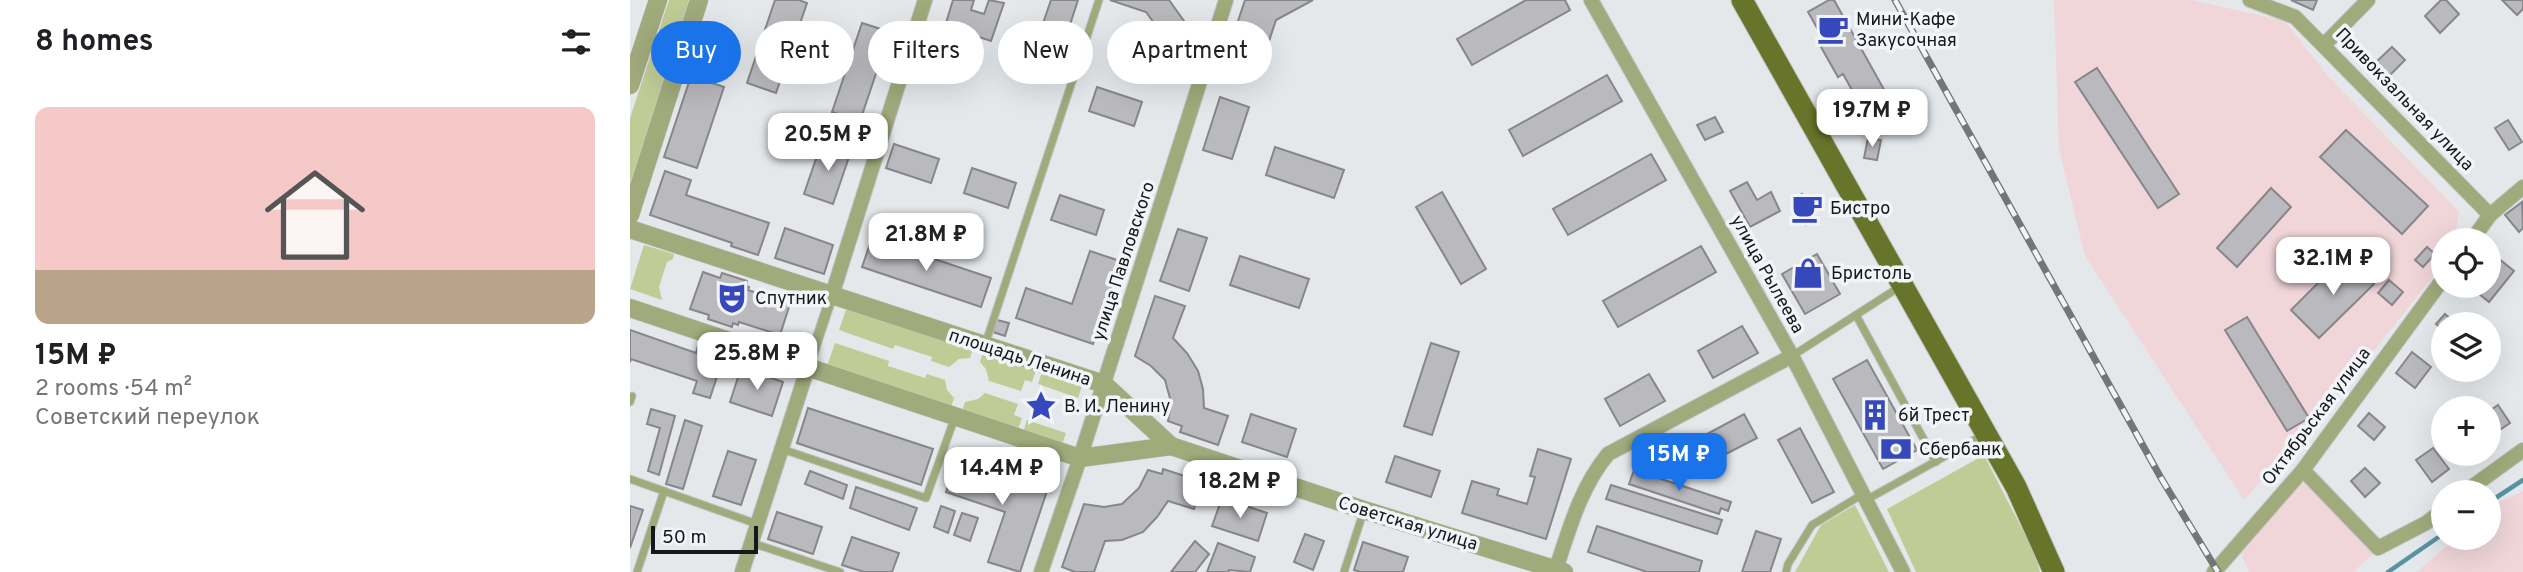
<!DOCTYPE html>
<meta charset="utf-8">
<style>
body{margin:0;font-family:Overpass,sans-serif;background:#f6f6f6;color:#202124;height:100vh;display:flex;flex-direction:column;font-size:26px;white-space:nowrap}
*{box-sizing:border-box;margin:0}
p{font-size:23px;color:#757577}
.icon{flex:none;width:38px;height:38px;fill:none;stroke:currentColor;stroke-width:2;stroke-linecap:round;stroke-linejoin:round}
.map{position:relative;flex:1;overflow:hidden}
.details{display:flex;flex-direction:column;background:#fff;width:630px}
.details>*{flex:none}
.guide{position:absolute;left:21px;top:21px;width:665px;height:63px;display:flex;gap:14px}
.buttons{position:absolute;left:1801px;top:228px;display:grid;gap:14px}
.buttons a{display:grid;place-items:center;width:70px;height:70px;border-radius:50%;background:#fff;box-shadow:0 7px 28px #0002;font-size:35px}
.scale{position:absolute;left:21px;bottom:18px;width:107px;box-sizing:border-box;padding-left:7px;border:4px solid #17181a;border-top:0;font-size:19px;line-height:24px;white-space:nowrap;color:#17181a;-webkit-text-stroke:5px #f1f5f9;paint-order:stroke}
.price{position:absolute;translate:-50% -60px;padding:0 16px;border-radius:14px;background:#fff;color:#222;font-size:23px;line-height:46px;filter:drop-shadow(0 2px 4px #0008)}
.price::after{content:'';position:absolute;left:50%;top:42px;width:21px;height:16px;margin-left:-10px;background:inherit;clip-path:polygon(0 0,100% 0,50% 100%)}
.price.active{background:#1a73e8;color:#fff}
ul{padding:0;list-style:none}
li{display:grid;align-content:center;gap:14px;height:371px;padding:0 35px}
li+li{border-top:2px solid #e0e0e0}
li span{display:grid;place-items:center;height:217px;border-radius:14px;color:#555}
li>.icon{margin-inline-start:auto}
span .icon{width:126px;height:126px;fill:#fffc;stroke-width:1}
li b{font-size:30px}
h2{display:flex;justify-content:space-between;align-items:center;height:84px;padding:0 35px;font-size:30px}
.pill{padding:0 24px;border-radius:32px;background:#fff;box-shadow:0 7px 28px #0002;font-size:24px;line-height:63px}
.pill.active{background:#1a73e8;color:#fff}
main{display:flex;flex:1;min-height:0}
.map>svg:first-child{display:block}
</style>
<main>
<section class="details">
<h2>8 homes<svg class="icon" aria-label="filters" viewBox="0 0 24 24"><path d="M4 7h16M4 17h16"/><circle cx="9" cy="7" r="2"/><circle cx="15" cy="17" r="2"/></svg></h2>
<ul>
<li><span style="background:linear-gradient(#f6c9c9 75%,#b9a48a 0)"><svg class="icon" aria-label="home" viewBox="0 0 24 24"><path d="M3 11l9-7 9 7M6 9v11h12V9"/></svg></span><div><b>15M ₽</b><p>2 rooms · 54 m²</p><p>Советский переулок</p></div></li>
</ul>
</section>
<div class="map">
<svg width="1893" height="572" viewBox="0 0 1893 572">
<rect width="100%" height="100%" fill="#e4e8eb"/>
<!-- industrial -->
<g fill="#f0d6d9">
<polygon points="1424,0 1561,0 1655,21 1697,75 1829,212 1824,240 1813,240 1813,264 1731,367 1614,500 1455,256 1429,149"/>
<polygon points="1674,479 1743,554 1723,572 1619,572 1611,554"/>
<polygon points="1893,491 1893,572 1787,572 1827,537 1858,537 1859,511 1869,502"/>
</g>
<!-- green -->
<g fill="#c0cc96">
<polygon points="39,0 59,0 0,184 0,118"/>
<polygon points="14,245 44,254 43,259 37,262 29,287 32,300 0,289"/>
<polygon points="217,307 343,349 340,358 329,359 319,367 301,361 302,357 265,345 263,349 209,330"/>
<polygon points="205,343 259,361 258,366 295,378 297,374 315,380 317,390 324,398 321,407 197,366"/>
<polygon points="353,352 406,370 402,382 395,380 391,391 359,381 356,369 350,362"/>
<polygon points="412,372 452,386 448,398 408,384"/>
<polygon points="355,393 388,404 384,415 392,418 388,430 332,411 335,402 348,399"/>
<polygon points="397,420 436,433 432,445 393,432"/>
<polygon points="1354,455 1405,554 1410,572 1286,572 1257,509"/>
<polygon points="1225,505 1259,572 1165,572 1191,525"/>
</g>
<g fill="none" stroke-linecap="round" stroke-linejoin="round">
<!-- stream -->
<g stroke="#5893a2" stroke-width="4.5">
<polyline points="1858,503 1893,480"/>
<polyline points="1758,572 1813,534"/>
</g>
</g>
<!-- building -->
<g fill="#b9b9be" stroke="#86868b" stroke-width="2">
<polygon points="145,0 169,0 177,3 146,93 117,83"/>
<polygon points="323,0 344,0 341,10 354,14 359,0 374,3 361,41 315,26"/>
<polygon points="421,0 448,0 434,43 409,35"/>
<polygon points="480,0 539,0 559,28 547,63 523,55 531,33 516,12"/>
<polygon points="615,0 683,0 646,20 635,53 601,42"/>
<polygon points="896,0 935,0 940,10 842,65 827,39"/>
<polygon points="1199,0 1204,0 1256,93 1231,106 1213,74 1208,77 1191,47 1196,44 1178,12"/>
<polygon points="1661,0 1687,0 1683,10"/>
<polygon points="1811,0 1816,0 1829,14 1810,33 1795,16"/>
<polygon points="1872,0 1893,0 1893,9 1887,15"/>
<polygon points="232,23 260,32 230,121 202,112"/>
<polygon points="1762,47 1775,60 1758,77 1745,63"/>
<polygon points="1467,68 1549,194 1528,208 1445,82"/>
<polygon points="977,75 992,101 893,156 879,130"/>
<polygon points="61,76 94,87 67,168 34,157"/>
<polygon points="467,87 512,102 504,126 459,111"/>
<polygon points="590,97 619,107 602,159 573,150"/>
<polygon points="1085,117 1093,132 1075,140 1067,125"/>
<polygon points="1878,120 1892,142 1879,150 1865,128"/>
<polygon points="1716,130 1798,206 1772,234 1690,157"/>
<polygon points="1238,138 1251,140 1247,160 1234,158"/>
<polygon points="192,141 221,151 203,204 174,194"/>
<polygon points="264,144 309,159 301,183 256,168"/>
<polygon points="645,147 714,170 704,198 636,175"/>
<polygon points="1021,154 1036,180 938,235 923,209"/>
<polygon points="342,168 386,183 378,208 334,193"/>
<polygon points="35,171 61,180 56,195 139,223 128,255 101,246 102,243 20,215"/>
<polygon points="1117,182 1127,200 1141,192 1150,211 1120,227 1100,191"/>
<polygon points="1641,188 1661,207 1607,267 1587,248"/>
<polygon points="812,192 856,269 831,284 786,207"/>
<polygon points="1172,194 1186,219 1176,225 1162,200"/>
<polygon points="430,195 474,210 466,235 421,220"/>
<polygon points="1892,202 1893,228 1889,232 1875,215"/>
<polygon points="155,228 203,245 194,274 145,258"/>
<polygon points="548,229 577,238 559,291 530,281"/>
<polygon points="242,238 361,278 351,307 232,267"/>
<polygon points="1071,246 1086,272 988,327 973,301"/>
<polygon points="1797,247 1805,254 1793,267 1785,260"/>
<polygon points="1858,250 1884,271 1859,302 1838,285 1858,285"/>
<polygon points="460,251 490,261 463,344 386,318 396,288 442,304"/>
<polygon points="1187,254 1210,294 1175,314 1152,274"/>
<polygon points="1716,255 1744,284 1689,338 1661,310"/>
<polygon points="610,256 679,279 669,308 600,285"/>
<polygon points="73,272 90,278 92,273 117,281 116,286 119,287 118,290 160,304 150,335 109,322 108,325 103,323 102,327 78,319 79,315 60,309"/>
<polygon points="1759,280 1773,292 1762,305 1748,293"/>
<polygon points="525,296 555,306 543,338 557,353 568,371 573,389 574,408 598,416 588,445 550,432 552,426 538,421 541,402 535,380 521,366 505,356"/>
<polygon points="1815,314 1826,324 1813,324 1813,330 1806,324"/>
<polygon points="1617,317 1679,418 1657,431 1595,330"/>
<polygon points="367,320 379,323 375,336 363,332"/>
<polygon points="1112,326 1128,353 1083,378 1068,351"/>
<polygon points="0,330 66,353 68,346 94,355 80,398 63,393 67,381 1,359 0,362"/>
<polygon points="801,343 829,352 802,435 774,426"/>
<polygon points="1782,352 1801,367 1785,388 1766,373"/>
<polygon points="1237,360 1287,450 1253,469 1203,379"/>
<polygon points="111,368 153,382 142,416 100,402"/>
<polygon points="1019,374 1035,401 990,426 975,399"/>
<polygon points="1868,405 1880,423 1858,438 1858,412"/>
<polygon points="178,408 303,449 291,485 167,443"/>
<polygon points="21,409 45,416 29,475 18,471 30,428 17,424"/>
<polygon points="1739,413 1755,427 1744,440 1728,426"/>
<polygon points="621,414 666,429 657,457 612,442"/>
<polygon points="1114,414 1127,438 1065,470 1053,447"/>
<polygon points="55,420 72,426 53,489 36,484"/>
<polygon points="1170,428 1204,492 1182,503 1148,440"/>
<polygon points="1803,448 1819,469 1802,482 1786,460"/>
<polygon points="908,449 941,459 916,539 832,513 842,481 869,489 867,495 897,504 905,477 900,476"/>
<polygon points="98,451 126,460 111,505 83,496"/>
<polygon points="765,456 810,471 801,497 756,482"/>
<polygon points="327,457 418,488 390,572 358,562 375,512 316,492"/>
<polygon points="1735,468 1750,483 1735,497 1721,481"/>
<polygon points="533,469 573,482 564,509 538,501 527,517 513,532 492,540 475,541 464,572 445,572 432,567 454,504 474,507 492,504 509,488 518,470 532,474"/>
<polygon points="1004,470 1101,502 1098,511 1091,508 1089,514 999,484"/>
<polygon points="180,471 217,485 213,499 175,484"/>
<polygon points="981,485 1092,520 1087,534 976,499"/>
<polygon points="226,487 287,508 279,530 220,508"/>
<polygon points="592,498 637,513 628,541 582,526"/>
<polygon points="0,506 13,510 0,548"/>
<polygon points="311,506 325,511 318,533 304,527"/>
<polygon points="147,512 192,527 183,554 138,539"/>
<polygon points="332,513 348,518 340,541 324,535"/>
<polygon points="967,526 1072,561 1069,572 1017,572 958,552"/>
<polygon points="1126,531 1151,539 1140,572 1112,572"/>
<polygon points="675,534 694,541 683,570 664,562"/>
<polygon points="222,537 269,553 262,572 234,572 212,565"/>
<polygon points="565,541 579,554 565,572 541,572"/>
<polygon points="733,542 778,557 773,572 731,572 724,570"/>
<polygon points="588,543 625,557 620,572 599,570 598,572 577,572"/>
</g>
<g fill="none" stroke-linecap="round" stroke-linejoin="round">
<defs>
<g id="service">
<polyline points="1226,315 1306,462"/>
<polyline points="355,345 469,0"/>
<polyline points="1162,356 1271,286"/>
<polyline points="0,402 2,396"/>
<polyline points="152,449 296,498 325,417"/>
<polyline points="0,479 127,524"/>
<polyline points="1236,500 1355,434"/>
<polyline points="122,543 210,572"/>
<polyline points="7,572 34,491"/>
<polyline points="714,572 734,510"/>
<polyline points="1156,572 1158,564 1182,525 1233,494"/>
</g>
<polyline id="pedestrian" points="178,367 202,295"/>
<g id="minor">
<polyline points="961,0 1162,356 1273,572"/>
<polyline points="1620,0 1665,17 1860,215"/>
<polyline points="1695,44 1738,0"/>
<polyline points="1842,240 1860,215 1893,187"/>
<polyline points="202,295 295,0"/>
<polyline points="1673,470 1748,548 1796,523 1813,510"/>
<polyline points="1835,492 1893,450"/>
<polyline points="112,572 178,367"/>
<polyline points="411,572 450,458 596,0"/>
<path d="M925,572c14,-42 25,-84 53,-118l184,-98"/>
<polyline points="1584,572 1673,470 1813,279"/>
</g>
<g id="tertiary">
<polyline points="0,85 28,0"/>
<polyline points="0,215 69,0"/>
<polyline points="0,229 474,384 541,446 734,510 934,572"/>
<polyline points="0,308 450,458 541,446"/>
</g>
<polyline id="primary" points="1112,0 1386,487 1424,572"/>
</defs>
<!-- service casing -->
<use href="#service" stroke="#bfc3c5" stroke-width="9"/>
<!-- pedestrian casing -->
<use href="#pedestrian" stroke="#bfc3c5" stroke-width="12"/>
<!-- minor casing -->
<use href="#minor" stroke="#bfc3c5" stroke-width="16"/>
<!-- tertiary casing -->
<use href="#tertiary" stroke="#bfc3c5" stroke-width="19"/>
<!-- primary casing -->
<use href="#primary" stroke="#bfc3c5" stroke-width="23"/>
<!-- service -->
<use href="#service" stroke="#a0aa7b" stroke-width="7"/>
<!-- pedestrian -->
<use href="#pedestrian" stroke="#a0aa7b" stroke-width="10"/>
<!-- minor -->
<use href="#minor" stroke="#a0aa7b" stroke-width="14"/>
<!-- tertiary -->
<use href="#tertiary" stroke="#a0aa7b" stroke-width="18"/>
<!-- primary -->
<use href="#primary" stroke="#687429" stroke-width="21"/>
<defs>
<polyline id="rail" points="1265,0 1531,478 1588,572"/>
</defs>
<!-- rail casing -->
<use href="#rail" stroke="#737577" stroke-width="7"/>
<!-- rail -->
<use href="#rail" stroke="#f1f5f9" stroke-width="4.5" stroke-dasharray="13" stroke-linecap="butt"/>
</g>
<!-- icons -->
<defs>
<symbol id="cafe-bare" viewBox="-9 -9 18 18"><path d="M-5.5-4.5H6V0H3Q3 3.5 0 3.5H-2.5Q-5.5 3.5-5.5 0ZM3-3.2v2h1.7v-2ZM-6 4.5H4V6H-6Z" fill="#3648ba" stroke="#f1f5f9" stroke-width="2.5" paint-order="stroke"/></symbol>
<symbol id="shop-bare" viewBox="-9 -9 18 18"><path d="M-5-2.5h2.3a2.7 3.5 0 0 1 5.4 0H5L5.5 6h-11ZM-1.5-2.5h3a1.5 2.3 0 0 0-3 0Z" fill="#3648ba" stroke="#f1f5f9" stroke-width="2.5" paint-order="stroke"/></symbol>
<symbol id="theatre-bare" viewBox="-9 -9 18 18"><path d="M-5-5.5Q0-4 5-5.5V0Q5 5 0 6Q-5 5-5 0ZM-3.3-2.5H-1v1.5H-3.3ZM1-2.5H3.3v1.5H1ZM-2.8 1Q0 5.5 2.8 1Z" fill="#3648ba" stroke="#f1f5f9" stroke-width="2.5" paint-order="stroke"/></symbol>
<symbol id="sight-bare" viewBox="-9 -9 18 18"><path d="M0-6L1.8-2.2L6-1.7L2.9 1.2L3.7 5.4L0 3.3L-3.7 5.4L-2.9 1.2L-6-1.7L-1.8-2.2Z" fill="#3648ba" stroke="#f1f5f9" stroke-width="2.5" paint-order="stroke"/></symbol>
<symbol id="building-bare" viewBox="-9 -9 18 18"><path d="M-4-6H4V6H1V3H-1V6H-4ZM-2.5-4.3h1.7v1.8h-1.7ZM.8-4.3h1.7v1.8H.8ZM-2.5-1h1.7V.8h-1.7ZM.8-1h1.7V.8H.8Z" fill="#3648ba" stroke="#f1f5f9" stroke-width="2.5" paint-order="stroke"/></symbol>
<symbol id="bank-bare" viewBox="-9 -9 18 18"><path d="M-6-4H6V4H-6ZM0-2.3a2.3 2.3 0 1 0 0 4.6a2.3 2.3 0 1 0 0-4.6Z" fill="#3648ba" stroke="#f1f5f9" stroke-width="2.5" paint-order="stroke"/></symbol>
</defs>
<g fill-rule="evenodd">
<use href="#cafe-bare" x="1181" y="7" width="44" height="44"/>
<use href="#cafe-bare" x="1155" y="186" width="44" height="44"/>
<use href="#shop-bare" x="1156" y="251" width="44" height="44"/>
<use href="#theatre-bare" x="80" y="276" width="44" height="44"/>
<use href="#sight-bare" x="389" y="384" width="44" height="44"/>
<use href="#building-bare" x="1223" y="393" width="44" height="44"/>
<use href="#bank-bare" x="1244" y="427" width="44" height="44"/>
</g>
<g text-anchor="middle" stroke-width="7" stroke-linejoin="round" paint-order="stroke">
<!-- poi labels -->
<g font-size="18" fill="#17181a" stroke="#f1f5f9" text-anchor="start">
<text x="1226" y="25">Мини-Кафе<tspan x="1226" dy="21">Закусочная</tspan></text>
<text x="1200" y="214">Бистро</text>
<text x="1201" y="279">Бристоль</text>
<text x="125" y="304">Спутник</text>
<text x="434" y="412">В. И. Ленину</text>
<text x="1268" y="421">6й Трест</text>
<text x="1289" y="455">Сбербанк</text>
</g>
<!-- street labels -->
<g font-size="18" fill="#17181a" stroke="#f1f5f9">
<text transform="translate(1775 99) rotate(46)" y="6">Привокзальная улица</text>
<text transform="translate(493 261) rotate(-72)" y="6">улица Павловского</text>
<text transform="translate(1138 274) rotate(61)" y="6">улица Рылеева</text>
<text transform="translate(390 357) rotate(18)" y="6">площадь Ленина</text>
<text transform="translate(1686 416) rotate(-53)" y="6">Октябрьская улица</text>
<text transform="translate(778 523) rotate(17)" y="6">Советская улица</text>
</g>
</g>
</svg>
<div class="buttons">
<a><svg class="icon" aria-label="locate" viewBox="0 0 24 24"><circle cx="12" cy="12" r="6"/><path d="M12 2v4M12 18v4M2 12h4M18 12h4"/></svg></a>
<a><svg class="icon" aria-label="layers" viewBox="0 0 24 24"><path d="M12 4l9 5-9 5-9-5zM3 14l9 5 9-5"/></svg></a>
<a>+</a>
<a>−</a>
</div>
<div class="scale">50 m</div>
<b class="price" style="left:1242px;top:149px">19.7M ₽</b>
<b class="price" style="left:198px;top:173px">20.5M ₽</b>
<b class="price" style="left:296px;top:273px">21.8M ₽</b>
<b class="price" style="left:1703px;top:297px">32.1M ₽</b>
<b class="price" style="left:127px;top:392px">25.8M ₽</b>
<b class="price active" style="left:1049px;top:493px">15M ₽</b>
<b class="price" style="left:372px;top:507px">14.4M ₽</b>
<b class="price" style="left:610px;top:520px">18.2M ₽</b>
<div class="guide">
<a class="pill active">Buy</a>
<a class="pill">Rent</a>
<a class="pill">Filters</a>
<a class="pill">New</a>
<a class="pill">Apartment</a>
</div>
</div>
</main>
